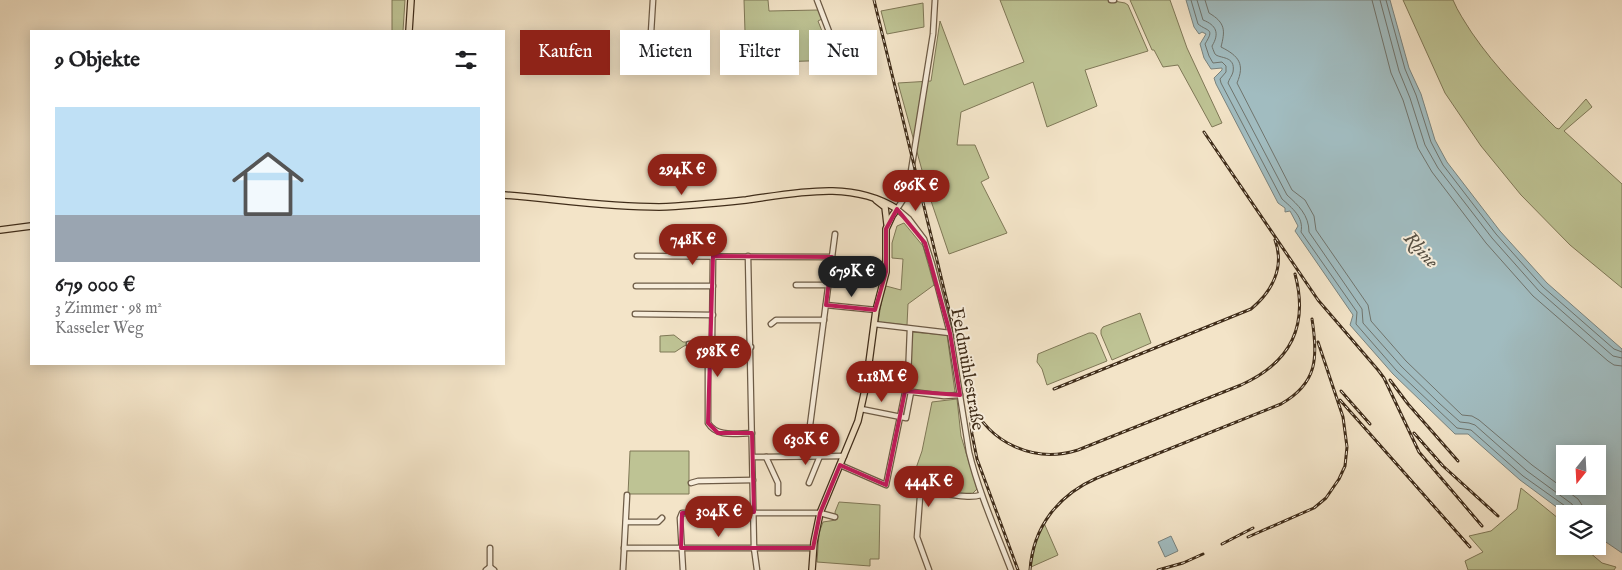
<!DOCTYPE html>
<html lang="de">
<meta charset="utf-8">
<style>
body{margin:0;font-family:"IM FELL English",serif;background:#f6f6f6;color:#202124;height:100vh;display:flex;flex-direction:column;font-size:19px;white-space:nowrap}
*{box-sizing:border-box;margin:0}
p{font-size:16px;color:#757577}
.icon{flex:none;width:28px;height:28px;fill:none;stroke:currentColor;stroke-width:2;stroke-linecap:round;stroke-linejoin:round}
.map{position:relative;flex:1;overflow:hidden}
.panel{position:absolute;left:30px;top:30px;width:475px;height:335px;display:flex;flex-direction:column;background:#fff;border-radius:0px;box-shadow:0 2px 12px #0003}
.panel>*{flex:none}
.banner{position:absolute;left:520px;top:30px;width:475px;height:45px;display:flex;gap:10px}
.needle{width:32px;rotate:198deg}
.controls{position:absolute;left:1556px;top:445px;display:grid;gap:10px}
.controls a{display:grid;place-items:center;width:50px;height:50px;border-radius:0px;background:#fff;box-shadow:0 2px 12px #0003;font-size:25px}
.price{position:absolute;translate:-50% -42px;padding:0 11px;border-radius:18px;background:#8f2418;color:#fff;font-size:16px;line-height:32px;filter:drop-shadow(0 1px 2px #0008)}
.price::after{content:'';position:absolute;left:50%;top:30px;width:15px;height:11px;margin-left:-8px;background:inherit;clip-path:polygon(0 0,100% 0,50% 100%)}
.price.on{background:#222;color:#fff}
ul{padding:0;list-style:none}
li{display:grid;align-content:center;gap:10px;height:265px;padding:0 25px}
li span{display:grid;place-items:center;height:155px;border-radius:0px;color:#555}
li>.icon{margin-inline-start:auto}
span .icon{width:90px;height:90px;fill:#fffc;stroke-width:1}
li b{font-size:21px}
h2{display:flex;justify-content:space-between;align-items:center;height:60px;padding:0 25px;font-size:21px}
.chip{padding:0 18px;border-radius:0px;background:#fff;box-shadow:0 2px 12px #0003;font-size:18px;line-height:45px}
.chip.on{background:#8f2418;color:#fff}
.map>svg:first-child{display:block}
</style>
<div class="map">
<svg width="1622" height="570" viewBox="0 0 1622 570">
<rect width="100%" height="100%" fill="#f3e4c8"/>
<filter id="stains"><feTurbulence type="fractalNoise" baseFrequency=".004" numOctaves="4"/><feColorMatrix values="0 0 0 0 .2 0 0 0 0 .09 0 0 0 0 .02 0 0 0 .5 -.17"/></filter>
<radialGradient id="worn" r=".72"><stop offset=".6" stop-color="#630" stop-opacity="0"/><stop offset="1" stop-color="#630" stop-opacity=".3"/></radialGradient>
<!-- green -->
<g fill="#bec394" stroke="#7f7857">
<polygon points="392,0 405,0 403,31 392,31"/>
<polygon points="744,0 768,0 769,11 818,10 822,19 818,21 827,44 832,44 838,60 746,63"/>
<polygon points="1000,0 1108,0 1125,3 1128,5 1148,51 1085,70 1097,106 1047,127 1033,82 961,112 957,145 975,145 989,178 981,182 1007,233 949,254 928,192 898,83 931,81 940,21 964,85 1024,62"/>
<polygon points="1130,0 1170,0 1187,48 1222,123 1212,127 1178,65 1163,67 1154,50 1152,50"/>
<path d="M1403,0h50c5,12 12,22 19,33 24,35 54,65 84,95l3,1 27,-30 6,8 -28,24 58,53v104l-52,-43 -49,-50 -40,-49 -36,-53z"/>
<polygon points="923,3 924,27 887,34 881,11"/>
<polygon points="904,223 923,246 934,285 908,304 907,325 878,322 882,299 886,286 901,290 903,259 892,258 892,243 897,226"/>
<polygon points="1140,313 1151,343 1112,360 1101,334 1101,330 1103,327"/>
<polygon points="911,332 947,335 955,392 947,394 909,389"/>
<polygon points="1089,333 1093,333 1096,335 1107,361 1047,385 1042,369 1037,362 1038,354"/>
<polygon points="674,335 683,342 688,342 688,345 684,346 675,352 660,352 660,336"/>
<path d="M957,399l4,37 16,53 -6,6c-21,-2 -43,-7 -64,-1l15,-43 10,-49z"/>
<polygon points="630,451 689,451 689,494 628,494"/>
<polygon points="1521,488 1564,523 1565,546 1582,546 1602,563 1616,567 1614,570 1468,570 1465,561 1483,552 1469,536 1491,531 1517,509"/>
<polygon points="839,502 880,505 879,559 870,559 870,566 817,562 819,533 823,522 836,520 835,512"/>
<polygon points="1044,523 1058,555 1031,567 1036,542"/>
</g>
<!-- water -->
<g fill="#a1bcc0" stroke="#7a837e" fill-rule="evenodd">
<path d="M1186,0h204l19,68 12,26 14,46 12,22 53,69 47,52 75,66v204l-22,-15 -2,-24h-32l-46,-34 -52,-46h-13l-62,-60 -43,-49 3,-10 -58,-84 3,-5 -8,-15 -5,1v-4l-7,-5 -62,-119 -2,-6 8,-8v-2l-11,1 -7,-11 -4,-14 6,-10 -4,-2 -3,2 -5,-7zM1565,454h33v32h-33z"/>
<polygon points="872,57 876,58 876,61 873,63 876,66 875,70 860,74 856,73 854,69 856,65"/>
<polygon points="1171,536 1178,551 1165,557 1158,542"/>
</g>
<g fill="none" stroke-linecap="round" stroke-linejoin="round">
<!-- shore -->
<g stroke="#70746d" stroke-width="1">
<path d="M1191,0l7,24c10,8 17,4 7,20l4,12 4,7 9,-1 4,4v6l-6,7 1,4 61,116c10,9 22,18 19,33l56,80 -1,12 40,46 61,58 14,2 52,46 45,32 2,6"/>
<path d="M1197,0l6,20c13,5 17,13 9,26 0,1 2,6 3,8 4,5 21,1 18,18 -1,4 -4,7 -5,11l59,112c11,10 22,20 22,37l53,77 1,14 38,43 38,37 21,19 9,1 6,2 52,46 45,33 4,10"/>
<path d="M1205,0l4,13c17,10 16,18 12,34 18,9 24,17 16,36l55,107 13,10 9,16 2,14 52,75 3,16 35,40 56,54 10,1 7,4 53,45 46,34 4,6 2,9"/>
<polyline points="1372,0 1391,73 1403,100 1418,148 1432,172 1486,243 1533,296 1608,361 1614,365 1622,366"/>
<polyline points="1380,0 1399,71 1410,98 1425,145 1438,168 1492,238 1539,291 1613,356 1622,358"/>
<polyline points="1386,0 1405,69 1416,95 1431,142 1443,165 1496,234 1543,287 1614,349 1622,352"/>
</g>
<defs>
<g id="minor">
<polyline points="817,0 833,42"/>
<path d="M935,0l-2,34 -23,143 -4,18 -9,14 12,10 15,20 8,25 18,69 19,119c10,41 27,79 42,118"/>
<polyline points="1111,0 1114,0"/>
<polyline points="650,49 653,0"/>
<polyline points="637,256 832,257"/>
<path d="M713,256l-1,85 -4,9v73c9,15 29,10 44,10"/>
<polyline points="748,256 754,548 757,570"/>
<polyline points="796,285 828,285"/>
<polyline points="636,286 713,286"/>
<polyline points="826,305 876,310"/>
<polyline points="635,314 713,315"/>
<polyline points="771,324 776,320 824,320"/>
<polyline points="874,324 950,333"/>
<polyline points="689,344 751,347"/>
<polyline points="905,391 944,396 960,395"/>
<polyline points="861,409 906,418 911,392"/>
<polyline points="806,456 835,234"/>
<polyline points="753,457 844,456"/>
<polyline points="766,457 778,483 778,493"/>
<polyline points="840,465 886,485 908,378 910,329"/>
<polyline points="691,483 698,481 753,480"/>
<polyline points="809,483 820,456"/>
<polyline points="626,522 658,522 662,518"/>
<polyline points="624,548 813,548"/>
<polyline points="490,567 490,548"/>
<polyline points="486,570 490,567 494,570"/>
<polyline points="623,570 627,495"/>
<polyline points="683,570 680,518 682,513 820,513 835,517"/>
<path d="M929,570l-12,-33 3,-40c14,-10 43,4 61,-2"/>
</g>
<g id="major">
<polyline points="409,31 411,0"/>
<path d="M504,195c51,4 103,12 155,12 29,-1 58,-4 87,-7 51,-7 105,-20 151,9l-5,7 -6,13v43l-10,38 -10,75 -8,36 -38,92 -6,29 -2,28"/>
<polyline points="876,200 885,207 887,224"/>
<polyline points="0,230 31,226"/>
</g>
</defs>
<!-- minor casing -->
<use href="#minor" stroke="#6d5b46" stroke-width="7"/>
<!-- major casing -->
<use href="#major" stroke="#402d1a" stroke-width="8"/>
<!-- minor -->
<use href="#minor" stroke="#f7eddb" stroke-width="4.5"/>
<!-- major -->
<use href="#major" stroke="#f3e4c8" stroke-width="5.5"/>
<defs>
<g id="rail">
<polyline points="874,0 966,380 972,434 977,459 1018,570"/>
<polyline points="1204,132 1318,300 1378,370 1384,378 1419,452 1482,526"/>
<polyline points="1390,380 1408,404 1458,461"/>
<path d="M1054,389l197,-80c21,-17 34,-42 24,-69"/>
<polyline points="1341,391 1370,424"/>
<polyline points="1340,400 1470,547"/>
<path d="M971,402c18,41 63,62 107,48l163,-65c49,-22 68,-59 54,-111"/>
<polyline points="1414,433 1443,466 1498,516"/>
<polyline points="1248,537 1314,508 1326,498 1339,479 1345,466 1347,447 1343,417 1318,342"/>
<polyline points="1222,544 1253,528"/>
<path d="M1030,570c3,-43 28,-75 67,-92l184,-74c37,-21 37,-47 31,-85"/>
<polyline points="1158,570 1183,563 1203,554"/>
</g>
</defs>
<!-- rail casing -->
<use href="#rail" stroke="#402d1a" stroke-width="3"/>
<!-- rail -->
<use href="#rail" stroke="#f7eddb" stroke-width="1" stroke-dasharray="4" stroke-linecap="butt"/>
</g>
<!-- marked area -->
<path fill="none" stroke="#c2185b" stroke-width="4" stroke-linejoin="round" d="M897,209l28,34 25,90 10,62 -55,-4 -19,94 -46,-20 -20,48 -7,35h-132l1,-35 72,-1 -2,-79h-34l-10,-10 5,-167 119,1 -6,48 49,5 11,-38v-43z"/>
<g text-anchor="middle" stroke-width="4" stroke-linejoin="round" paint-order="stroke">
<!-- street labels -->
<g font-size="18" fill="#402d1a" stroke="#f7eddb">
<text transform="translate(968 369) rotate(80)" y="6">Feldmühlestraße</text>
</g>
<!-- water labels -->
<g font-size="19" font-style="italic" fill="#585144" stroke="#f7eddb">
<text transform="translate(1422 249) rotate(48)" y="7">Rhine</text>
</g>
</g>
<rect width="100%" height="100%" filter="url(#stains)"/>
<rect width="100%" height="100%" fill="url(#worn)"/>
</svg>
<div class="controls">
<a><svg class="needle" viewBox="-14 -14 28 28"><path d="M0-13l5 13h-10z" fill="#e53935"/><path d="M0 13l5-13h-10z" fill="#757577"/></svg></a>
<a><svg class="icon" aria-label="layers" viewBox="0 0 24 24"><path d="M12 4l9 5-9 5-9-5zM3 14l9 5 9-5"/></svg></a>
</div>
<b class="price" style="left:682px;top:196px">294K €</b>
<b class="price" style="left:916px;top:212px">696K €</b>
<b class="price" style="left:693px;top:266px">748K €</b>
<b class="price on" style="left:852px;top:298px">679K €</b>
<b class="price" style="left:718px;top:378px">598K €</b>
<b class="price" style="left:882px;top:403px">1.18M €</b>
<b class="price" style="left:806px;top:466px">630K €</b>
<b class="price" style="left:929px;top:508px">444K €</b>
<b class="price" style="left:719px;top:538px">304K €</b>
<div class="banner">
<a class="chip on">Kaufen</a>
<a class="chip">Mieten</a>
<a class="chip">Filter</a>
<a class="chip">Neu</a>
</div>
<section class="panel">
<h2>9 Objekte<svg class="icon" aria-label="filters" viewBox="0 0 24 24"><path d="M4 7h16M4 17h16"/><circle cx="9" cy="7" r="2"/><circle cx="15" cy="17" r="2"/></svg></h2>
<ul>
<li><span style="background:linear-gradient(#bfe0f5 70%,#9aa5b1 0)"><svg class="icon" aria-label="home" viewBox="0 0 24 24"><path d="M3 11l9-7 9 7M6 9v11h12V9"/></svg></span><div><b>679 000 €</b><p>3 Zimmer · 98 m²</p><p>Kasseler Weg</p></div></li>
</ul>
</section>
</div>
